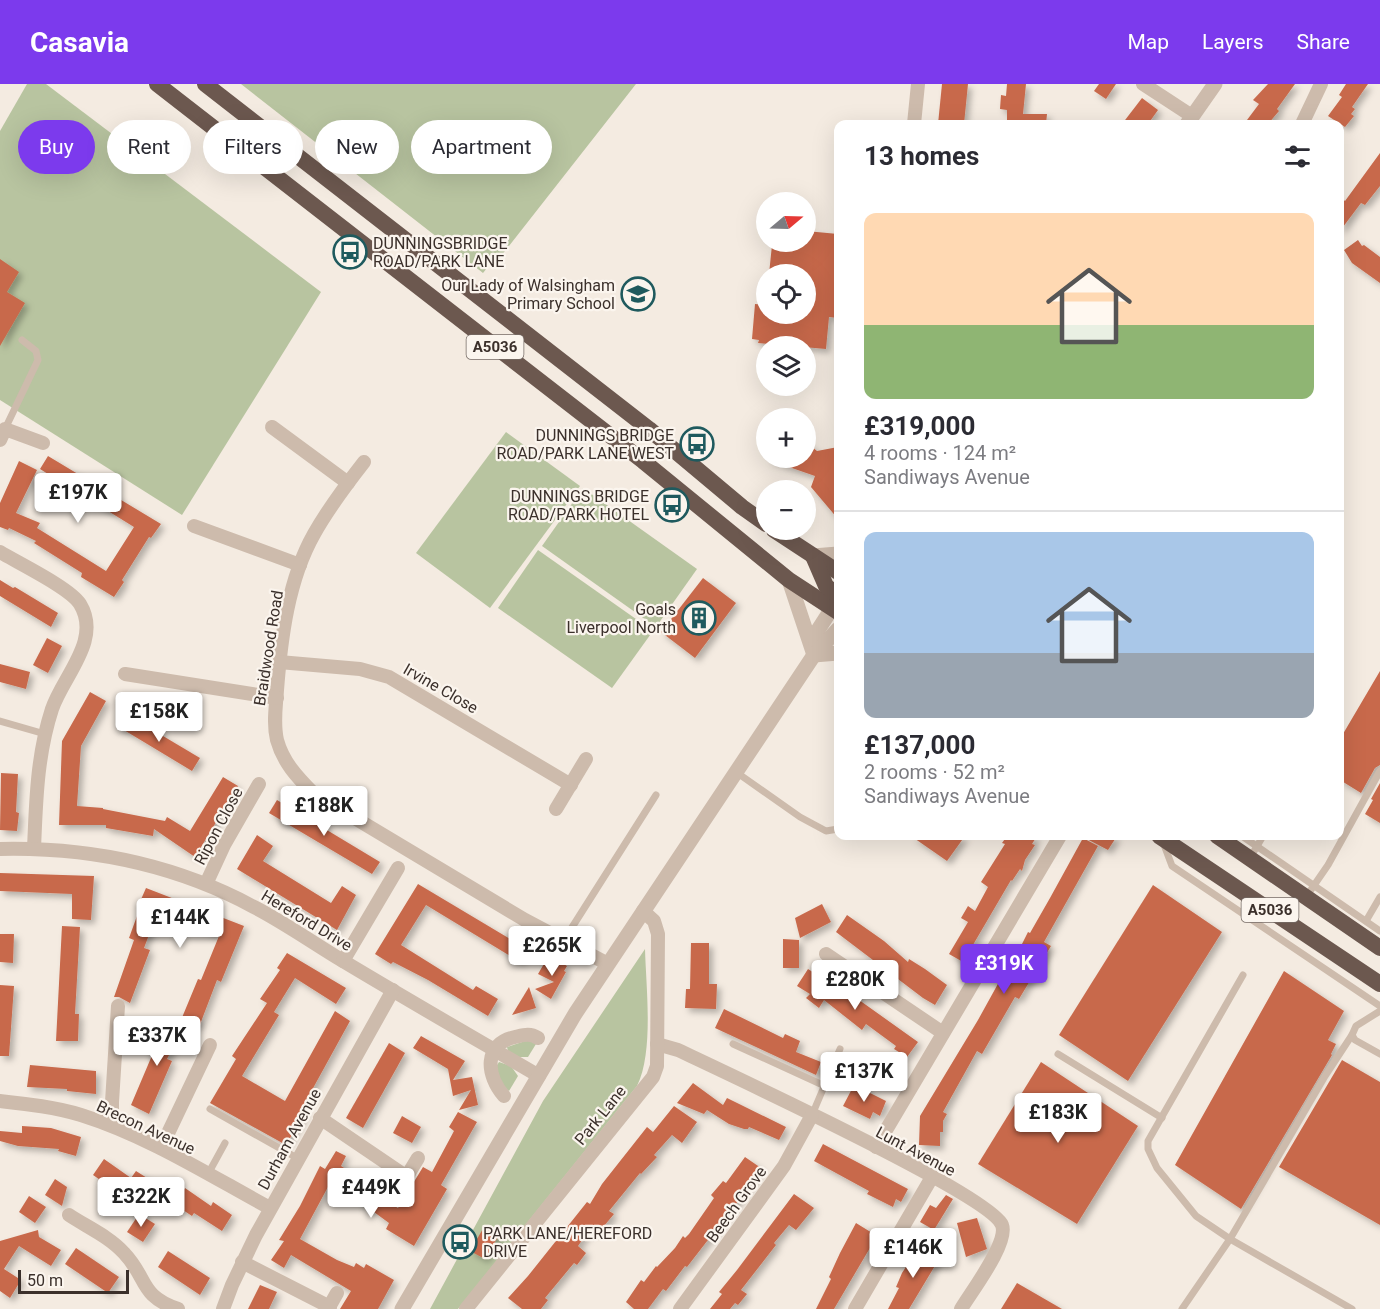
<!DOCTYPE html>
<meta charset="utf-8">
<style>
body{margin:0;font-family:Roboto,sans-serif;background:#f2f2f3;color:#2b2b33;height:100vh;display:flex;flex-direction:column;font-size:22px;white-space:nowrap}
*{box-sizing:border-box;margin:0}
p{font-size:20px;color:#7c7c81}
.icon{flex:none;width:33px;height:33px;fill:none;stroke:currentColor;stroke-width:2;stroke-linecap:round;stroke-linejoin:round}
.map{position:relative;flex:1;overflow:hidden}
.side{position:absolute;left:834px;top:36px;width:510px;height:720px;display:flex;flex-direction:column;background:#fff;border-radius:12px;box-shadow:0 6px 24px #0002}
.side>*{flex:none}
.top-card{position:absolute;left:18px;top:36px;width:570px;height:54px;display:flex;gap:12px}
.needle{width:39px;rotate:71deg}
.tools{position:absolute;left:756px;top:108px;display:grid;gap:12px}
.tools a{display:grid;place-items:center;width:60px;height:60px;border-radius:50%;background:#fff;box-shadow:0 6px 24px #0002;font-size:30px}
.scale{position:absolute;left:18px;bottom:15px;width:111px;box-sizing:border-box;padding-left:6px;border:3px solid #3b302b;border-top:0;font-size:16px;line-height:21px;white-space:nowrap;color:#3b302b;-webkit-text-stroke:4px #fbf5ee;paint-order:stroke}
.price{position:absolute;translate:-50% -51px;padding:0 14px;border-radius:6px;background:#fff;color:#222;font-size:20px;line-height:39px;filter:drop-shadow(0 2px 3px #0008)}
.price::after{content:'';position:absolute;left:50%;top:36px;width:18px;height:14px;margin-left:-9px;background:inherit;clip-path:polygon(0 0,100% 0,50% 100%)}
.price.active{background:#7c3aed;color:#fff}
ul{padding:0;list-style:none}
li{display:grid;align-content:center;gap:12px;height:318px;padding:0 30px}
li+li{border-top:2px solid #e1e1e2}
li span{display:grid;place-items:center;height:186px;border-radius:12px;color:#555}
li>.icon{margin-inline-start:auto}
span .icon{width:108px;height:108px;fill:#fffc;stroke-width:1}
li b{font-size:26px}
h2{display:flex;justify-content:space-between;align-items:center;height:72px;padding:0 30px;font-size:26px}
.pill{padding:0 21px;border-radius:27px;background:#fff;box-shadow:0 6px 24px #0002;font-size:21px;line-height:54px}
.pill.active{background:#7c3aed;color:#fff}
header{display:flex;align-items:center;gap:36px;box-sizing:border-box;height:84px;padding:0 30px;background:#7c3aed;color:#fff}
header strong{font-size:28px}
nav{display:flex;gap:33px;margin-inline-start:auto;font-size:21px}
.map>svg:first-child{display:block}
</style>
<header>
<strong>Casavia</strong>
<nav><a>Map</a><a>Layers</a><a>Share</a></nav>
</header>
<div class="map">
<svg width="1380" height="1225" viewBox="0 0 1380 1225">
<defs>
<filter id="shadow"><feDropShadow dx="4" dy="4" stdDeviation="3" flood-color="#0004"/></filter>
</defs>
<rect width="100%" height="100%" fill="#f4ebe1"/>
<!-- green -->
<g fill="#b8c4a0">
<polygon points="27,0 46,0 321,208 182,431 0,316 0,47"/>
<polygon points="241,0 636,0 494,181 491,179 483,189"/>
<polygon points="506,348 580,402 490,524 416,469"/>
<polygon points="583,404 697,485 656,543 542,462"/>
<polygon points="538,466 653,547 612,604 498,524"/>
<path d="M645,865c1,38 9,103 -8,137l-179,223h-28l113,-208z"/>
<polygon points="528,956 536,960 528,973 519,973 508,967 507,963"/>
<polygon points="499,978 511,982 518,992 509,1007 503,1003 496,983"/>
</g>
<!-- building -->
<g fill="#c8694b" filter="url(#shadow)">
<polygon points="942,0 968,0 964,40 938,40"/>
<polygon points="1007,0 1026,0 1023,30 1047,30 1046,40 1007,40 1007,26 1000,25 1001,11 1006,12"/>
<polygon points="1099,0 1116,0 1106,15 1094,7"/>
<polygon points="1268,0 1295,0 1277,25 1279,27 1268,40 1244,40 1259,20 1253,16"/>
<polygon points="1346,0 1368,0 1352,23 1355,25 1351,30 1354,32 1345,43 1328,32 1342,13 1339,11"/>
<polygon points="1142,14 1158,26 1148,40 1122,40"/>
<polygon points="1380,69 1380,102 1365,121 1361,119 1340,147 1340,113 1345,117"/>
<polygon points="806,147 838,150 838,234 829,233 826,265 758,259 759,256 752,255 755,220 766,221 766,230 806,230 806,190 769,190 772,161 784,162 785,158 806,158"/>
<polygon points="1358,156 1362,162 1364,161 1380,173 1380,199 1352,179 1344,166"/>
<polygon points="0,175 19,188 7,208 25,219 0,262"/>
<polygon points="806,358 817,367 838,363 838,435 811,403 815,392 766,375 767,374 806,374"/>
<polygon points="48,372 161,440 151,454 149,453 122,496 124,498 114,513 81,493 82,489 34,459 36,457 9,444 8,446 0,443 0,419 19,377 37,386 16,429 40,439 37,444 106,487 134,443 40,385"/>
<polygon points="703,494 736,519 695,574 661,548"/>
<polygon points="0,496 13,504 15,503 58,529 51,543 0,512"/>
<polygon points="47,554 62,562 48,589 33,581"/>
<polygon points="0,580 30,588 26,605 0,598"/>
<polygon points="1380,587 1380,681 1375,684 1361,709 1340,696 1340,655"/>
<polygon points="90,608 106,617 81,662 77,722 103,724 103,725 165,737 167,733 190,747 223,693 238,702 195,773 154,745 153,752 106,744 106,741 59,741 62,657"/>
<polygon points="126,630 200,674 192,687 119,643"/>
<polygon points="1,689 18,690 16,728 19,729 17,747 0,746"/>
<polygon points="1380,699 1380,739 1365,730 1373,716 1371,715"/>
<polygon points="277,716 380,778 372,790 269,729"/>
<polygon points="257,751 273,762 263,777 331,819 342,802 356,811 337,846 237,785"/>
<polygon points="911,752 965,752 947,777"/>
<polygon points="1007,752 1037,752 1032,760 1035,761 1025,776 1022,787 1020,785 1012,797 1011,796 963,878 949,870 968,838 961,834 968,822 975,827 988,803 981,798 1005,760 1002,759"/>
<polygon points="1081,752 1117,752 1108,766"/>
<polygon points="1083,754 1098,762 1044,858 1051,862 1019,915 1015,913 982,970 977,967 943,1028 947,1030 943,1037 943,1048 940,1048 940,1062 919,1061 920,1032 978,936 1010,878 1012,880 1028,848 1030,849 1050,814"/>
<polygon points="0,789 94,792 91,836 72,835 72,810 0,807"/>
<polygon points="418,800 527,865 520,878 426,821 401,861 473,906 476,902 498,915 488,932 428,896 393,878 391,880 375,870"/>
<polygon points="1153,801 1222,848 1128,997 1059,951"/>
<polygon points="146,804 244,842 221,898 217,896 199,943 181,936 198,895 201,896 219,852 158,827 144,864 150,866 130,919 119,913 114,913 134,856 129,854 141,821 139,820"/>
<polygon points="822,820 831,838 800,854 795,834"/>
<polygon points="847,831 884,857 908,878 909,875 925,885 947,901 935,921 923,914 836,848"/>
<polygon points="62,842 80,843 75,930 79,930 78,957 56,957"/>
<polygon points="0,850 14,850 13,879 0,878"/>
<polygon points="783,855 799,856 799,884 783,884"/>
<polygon points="691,859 709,859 709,900 717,900 716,925 685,924 686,905 690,905"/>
<polygon points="287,869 346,904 336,920 295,894 274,928 279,931 242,992 285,1017 335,927 350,937 301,1026 305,1028 286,1061 210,1019 236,975 232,972 267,919 260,915 280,886 277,884"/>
<polygon points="552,873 567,882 564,887 566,888 551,915 535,905 554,898 538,890 545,878 548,880"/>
<polygon points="808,885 836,903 838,901 918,958 907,973 894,965 896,962 866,940 862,946 824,916 819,924 806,914 810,910 797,902"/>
<polygon points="1284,887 1344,927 1328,956 1336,960 1331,970 1332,971 1241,1125 1175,1081"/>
<polygon points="0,901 14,902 9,972 0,972"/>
<polygon points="529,903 536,924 512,931"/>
<polygon points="724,925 783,954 785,950 800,957 796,968 821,978 816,991 715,944"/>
<polygon points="165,935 183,944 167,975 172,977 149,1030 131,1021 156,962 152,960"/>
<polygon points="421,952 465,977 453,996 472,993 478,1021 459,1026 471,1006 453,1012 448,985 413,964"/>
<polygon points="389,959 405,969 363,1044 346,1034"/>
<polygon points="1342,976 1380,998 1380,1141 1279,1083"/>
<polygon points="1041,978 1138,1042 1077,1140 978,1080"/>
<polygon points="30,981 96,987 96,1010 67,1007 67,1005 27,1003"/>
<polygon points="693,999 723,1021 727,1014 786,1043 779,1056 749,1043 748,1045 744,1045 729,1040 707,1026 704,1030 677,1019"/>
<polygon points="854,1001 886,1017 880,1032 873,1028 870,1035 843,1022"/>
<polygon points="674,1022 697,1038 682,1059 672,1051 654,1071 657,1073 641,1090 640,1089 609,1127 614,1130 599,1148 592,1142 578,1162 586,1169 577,1181 574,1179 545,1214 548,1216 541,1225 522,1225 508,1214 528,1192 587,1118 590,1120 602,1100 647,1043 653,1048"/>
<polygon points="458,1028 477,1038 441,1101 447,1105 414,1162 386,1145 389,1139 333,1098 331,1102 329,1101 300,1155 337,1176 354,1183 356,1179 364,1184 366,1180 394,1196 378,1225 340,1225 351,1207 291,1171 284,1184 271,1176 284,1157 279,1156 300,1122 320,1082 325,1085 336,1067 346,1072 341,1082 378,1106 375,1111 398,1124 423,1083 432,1088 454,1047 449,1043"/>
<polygon points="402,1032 421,1043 412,1059 393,1049"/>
<polygon points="22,1042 51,1044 81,1053 76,1072 58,1067 59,1065 18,1062 0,1057 0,1047 22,1049"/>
<polygon points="823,1060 908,1105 901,1118 896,1115 893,1123 867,1110 869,1107 814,1077"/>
<polygon points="745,1073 761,1084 742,1112 687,1183 685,1182 666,1207 663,1205 648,1225 634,1225 626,1218 641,1196 644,1198 656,1182 657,1183 675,1164 683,1152 685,1154 689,1150 714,1114 711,1111 723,1097 726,1099"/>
<polygon points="104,1075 131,1094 136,1087 155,1099 144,1116 116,1097 112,1104 93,1091"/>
<polygon points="55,1095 67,1103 62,1122 45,1111"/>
<polygon points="185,1104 211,1122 213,1118 232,1131 222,1147 194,1129 192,1132 174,1120"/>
<polygon points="794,1110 814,1124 796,1146 789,1141 774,1159 776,1161 741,1206 747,1210 738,1221 735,1219 730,1225 710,1225 722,1210 719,1208 737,1186"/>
<polygon points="946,1111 953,1115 934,1146 920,1138 930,1121 936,1124"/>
<polygon points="29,1112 46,1123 35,1139 19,1128"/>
<polygon points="139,1130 155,1140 143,1158 127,1148"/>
<polygon points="977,1134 987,1165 966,1173 957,1139"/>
<polygon points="856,1139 877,1152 834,1225 816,1225 831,1195 829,1193 840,1169"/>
<polygon points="484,1143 499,1151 485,1175 470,1167"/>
<polygon points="38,1146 39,1153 61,1166 51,1182 19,1162 4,1185 21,1196 10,1214 0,1207 0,1157"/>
<polygon points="919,1163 939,1175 909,1225 888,1225 899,1204 896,1203 902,1189"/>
<polygon points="76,1164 119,1193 108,1209 65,1180"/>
<polygon points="168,1167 210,1194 200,1211 158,1183"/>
<polygon points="1017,1199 1062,1225 1001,1225"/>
<polygon points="260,1201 277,1208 269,1225 248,1225"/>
</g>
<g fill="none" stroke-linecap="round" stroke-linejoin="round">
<!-- service -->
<g stroke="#cdbbac" stroke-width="7">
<polyline points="5,345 38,276 36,267 22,256"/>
<polyline points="0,637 45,650"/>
<polyline points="736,688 800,733 826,747 838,745"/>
<polyline points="1242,752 1380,847"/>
<polyline points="1163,758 1172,782 1380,922"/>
<polyline points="1250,774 1263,752"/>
<polyline points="1306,813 1328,781 1380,687"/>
<polyline points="1366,837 1380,813"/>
<polyline points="564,856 656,711"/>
<polyline points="1243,891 1148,1057 1148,1065 1157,1084 1196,1132 1230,1155 1352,1225"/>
<polyline points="1380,927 1356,942 1352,951 1355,956 1380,970"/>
<polyline points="733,960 825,1002"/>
<polyline points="1058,970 1162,1034"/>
<polyline points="210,1025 297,1074"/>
<polyline points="812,1031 840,965"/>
<polyline points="208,1090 225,1059"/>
<polyline points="1182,1225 1230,1155 1325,992 1352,951"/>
</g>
<!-- minor -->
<g stroke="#cdbbac" stroke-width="14">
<polyline points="1143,0 1192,32"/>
<polyline points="914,40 918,0"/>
<polyline points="1302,40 1321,0"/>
<polyline points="272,343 348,399"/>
<polyline points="0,356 5,345 43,359"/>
<path d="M364,378c-18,23 -36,47 -50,72 -26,46 -33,104 -37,156 -1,17 -4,33 0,50 6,22 20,37 36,53l212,127 83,44"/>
<polyline points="194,442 300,481"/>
<path d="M0,468c18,11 70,36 80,52 22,36 -17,72 -28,105 -15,46 -16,92 -18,140"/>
<polyline points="279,578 360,585 389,593 571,701"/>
<polyline points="125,590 277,614"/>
<polyline points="556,725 586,675"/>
<path d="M0,765c90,-2 174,15 254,58 31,16 59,36 89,54 65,39 131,77 196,115"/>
<polyline points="206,800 224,761 259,700"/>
<polyline points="826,870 943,949"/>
<polyline points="343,877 398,784"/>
<path d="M657,960l21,6c46,22 312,145 324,175 7,18 -31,67 -41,84"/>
<path d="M504,1012c-18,-21 -21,-52 11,-59 9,-2 15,-4 23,1"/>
<path d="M0,1017c27,3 55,6 81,14 67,21 128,60 189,93"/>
<polyline points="320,1034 407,1093"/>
<polyline points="105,1039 112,1025 112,1018 118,922"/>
<polyline points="876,1063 1060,752"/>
<polyline points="161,1064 210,961"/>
<polyline points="398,1107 418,1074"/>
<path d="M69,1131c18,12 41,22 55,38 24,25 15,43 54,56"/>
<polyline points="242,1178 330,1223"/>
<polyline points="223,1225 232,1201 256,1151 393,906"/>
<polyline points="328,1225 337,1209"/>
<polyline points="466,1225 653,993 657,982 658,850 654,837 643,827"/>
<polyline points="680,1225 784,1082 812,1031"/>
<polyline points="855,1225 932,1093"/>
</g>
<!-- tertiary -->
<g stroke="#cdbbac" stroke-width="15">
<polyline points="1187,40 1215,0"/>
<polyline points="813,472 838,470"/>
<polyline points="789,496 814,571"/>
<polyline points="815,568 818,546 838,515"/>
<polyline points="814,571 838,569"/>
<polyline points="402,1225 575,930 814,571 838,545"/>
</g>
<!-- trunk -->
<g stroke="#6c584f" stroke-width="16">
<polyline points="157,0 643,377 789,496 838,528"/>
<polyline points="205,0 649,345 742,423 766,440"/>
<polyline points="774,446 838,488"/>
<polyline points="813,472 826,502 838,512"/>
<polyline points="1159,752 1380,900"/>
<polyline points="1217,752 1380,864"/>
</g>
</g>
<!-- icons -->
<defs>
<symbol id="bus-ring" viewBox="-11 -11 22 22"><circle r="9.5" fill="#fbf5ee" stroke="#1f5a5e" stroke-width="1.5"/><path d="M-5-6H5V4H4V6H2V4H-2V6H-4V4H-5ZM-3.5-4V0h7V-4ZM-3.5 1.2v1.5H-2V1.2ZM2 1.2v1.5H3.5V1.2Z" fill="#1f5a5e"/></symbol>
<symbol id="school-ring" viewBox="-11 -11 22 22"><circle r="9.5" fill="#fbf5ee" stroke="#1f5a5e" stroke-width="1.5"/><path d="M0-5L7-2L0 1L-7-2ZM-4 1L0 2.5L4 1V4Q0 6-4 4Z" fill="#1f5a5e"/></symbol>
<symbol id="building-ring" viewBox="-11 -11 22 22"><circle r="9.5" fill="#fbf5ee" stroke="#1f5a5e" stroke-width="1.5"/><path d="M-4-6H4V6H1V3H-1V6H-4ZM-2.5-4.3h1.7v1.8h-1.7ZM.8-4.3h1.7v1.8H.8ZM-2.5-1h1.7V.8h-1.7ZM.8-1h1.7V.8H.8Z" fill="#1f5a5e"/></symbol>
</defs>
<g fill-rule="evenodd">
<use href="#bus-ring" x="331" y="149" width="38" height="38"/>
<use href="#school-ring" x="619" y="191" width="38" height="38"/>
<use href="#bus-ring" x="678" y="341" width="38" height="38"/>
<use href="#bus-ring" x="653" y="402" width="38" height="38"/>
<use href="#building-ring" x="680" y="515" width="38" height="38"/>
<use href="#bus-ring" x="441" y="1139" width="38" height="38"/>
</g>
<g text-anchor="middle" stroke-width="4.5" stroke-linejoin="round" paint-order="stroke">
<!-- shield labels -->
<g fill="#fbf5ee" stroke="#756b66" stroke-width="1.5">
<rect x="466.5" y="251" width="57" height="24" rx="4.5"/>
<rect x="1241.5" y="814" width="57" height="24" rx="4.5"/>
</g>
<g font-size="15" font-weight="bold" fill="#3b302b">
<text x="495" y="268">A5036</text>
<text x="1270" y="831">A5036</text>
</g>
<!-- poi labels -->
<g font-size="16" fill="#3b302b" stroke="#fbf5ee" text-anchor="end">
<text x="373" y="165" text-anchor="start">DUNNINGSBRIDGE<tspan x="373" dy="18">ROAD/PARK LANE</tspan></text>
<text x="615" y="207">Our Lady of Walsingham<tspan x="615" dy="18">Primary School</tspan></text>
<text x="674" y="357">DUNNINGS BRIDGE<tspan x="674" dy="18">ROAD/PARK LANE WEST</tspan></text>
<text x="649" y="418">DUNNINGS BRIDGE<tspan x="649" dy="18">ROAD/PARK HOTEL</tspan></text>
<text x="676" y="531">Goals<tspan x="676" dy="18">Liverpool North</tspan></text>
<text x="483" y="1155" text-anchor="start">PARK LANE/HEREFORD<tspan x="483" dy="18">DRIVE</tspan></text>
</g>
<!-- street labels -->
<g font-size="16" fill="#3b302b" stroke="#fbf5ee">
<text transform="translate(268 564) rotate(-81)" y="6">Braidwood Road</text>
<text transform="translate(441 604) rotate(30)" y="6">Irvine Close</text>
<text transform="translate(218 742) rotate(-62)" y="6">Ripon Close</text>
<text transform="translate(307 836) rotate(31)" y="6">Hereford Drive</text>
<text transform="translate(600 1031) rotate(-51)" y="6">Park Lane</text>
<text transform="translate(146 1043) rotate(25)" y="6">Brecon Avenue</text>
<text transform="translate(289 1055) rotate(-61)" y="6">Durham Avenue</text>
<text transform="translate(916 1067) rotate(28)" y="6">Lunt Avenue</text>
<text transform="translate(736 1120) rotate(-54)" y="6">Beech Grove</text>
</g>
</g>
</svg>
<div class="tools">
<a><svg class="needle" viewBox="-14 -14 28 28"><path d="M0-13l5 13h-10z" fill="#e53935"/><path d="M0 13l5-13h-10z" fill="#7c7c81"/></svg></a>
<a><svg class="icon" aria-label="locate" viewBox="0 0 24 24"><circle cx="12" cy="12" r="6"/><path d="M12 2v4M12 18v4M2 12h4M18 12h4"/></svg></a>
<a><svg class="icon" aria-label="layers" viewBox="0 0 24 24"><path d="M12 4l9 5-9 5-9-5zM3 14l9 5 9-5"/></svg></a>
<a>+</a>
<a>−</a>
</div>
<div class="scale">50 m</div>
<b class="price" style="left:78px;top:440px">£197K</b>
<b class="price" style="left:159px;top:659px">£158K</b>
<b class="price" style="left:324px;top:753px">£188K</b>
<b class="price" style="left:180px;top:865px">£144K</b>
<b class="price" style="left:552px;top:893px">£265K</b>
<b class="price active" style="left:1004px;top:911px">£319K</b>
<b class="price" style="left:855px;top:927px">£280K</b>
<b class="price" style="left:157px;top:983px">£337K</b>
<b class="price" style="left:864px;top:1019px">£137K</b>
<b class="price" style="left:1058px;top:1060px">£183K</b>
<b class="price" style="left:371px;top:1135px">£449K</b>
<b class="price" style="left:141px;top:1144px">£322K</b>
<b class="price" style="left:913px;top:1195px">£146K</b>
<div class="top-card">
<a class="pill active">Buy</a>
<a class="pill">Rent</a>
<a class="pill">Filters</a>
<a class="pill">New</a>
<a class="pill">Apartment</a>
</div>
<section class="side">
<h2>13 homes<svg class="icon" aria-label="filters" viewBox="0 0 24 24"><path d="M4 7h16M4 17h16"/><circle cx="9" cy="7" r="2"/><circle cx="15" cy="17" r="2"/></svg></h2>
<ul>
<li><span style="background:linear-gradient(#ffd9b3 60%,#8fb573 0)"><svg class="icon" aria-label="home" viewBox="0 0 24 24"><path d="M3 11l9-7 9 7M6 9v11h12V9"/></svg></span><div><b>£319,000</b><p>4 rooms · 124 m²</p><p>Sandiways Avenue</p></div></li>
<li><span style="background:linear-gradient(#a9c7e8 65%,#9aa5b1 0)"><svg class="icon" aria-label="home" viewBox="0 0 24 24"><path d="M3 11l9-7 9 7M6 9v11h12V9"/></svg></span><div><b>£137,000</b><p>2 rooms · 52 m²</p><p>Sandiways Avenue</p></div></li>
</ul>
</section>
</div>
